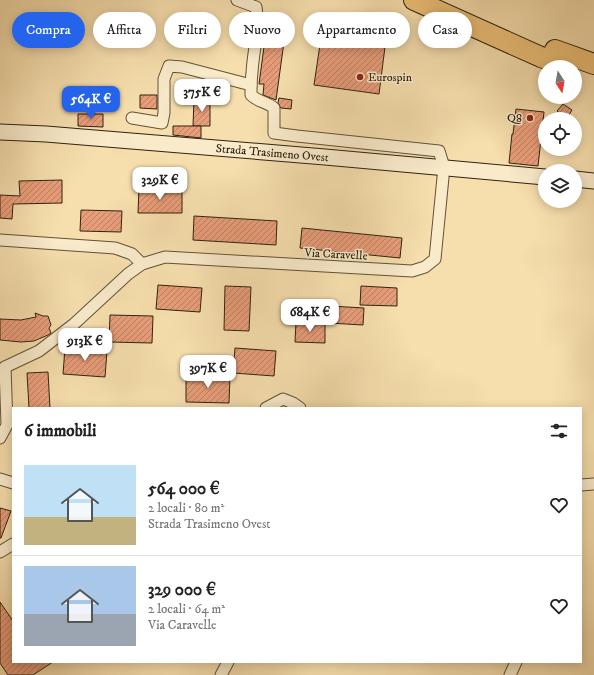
<!DOCTYPE html>
<html lang="it">
<meta charset="utf-8">
<style>
body{margin:0;font-family:"IM FELL DW Pica",serif;background:#f2f2f2;color:#222;height:100vh;display:flex;flex-direction:column;font-size:15px;white-space:nowrap}
*{box-sizing:border-box;margin:0}
p{font-size:13px;color:#767676}
.icon{flex:none;width:22px;height:22px;fill:none;stroke:currentColor;stroke-width:2;stroke-linecap:round;stroke-linejoin:round}
.map{position:relative;flex:1;overflow:hidden}
.sheet{position:absolute;left:12px;top:407px;width:570px;height:256px;display:flex;flex-direction:column;background:#fff;border-radius:0px;box-shadow:0 2px 10px #0003}
.sheet>*{flex:none}
.hud{position:absolute;left:12px;top:12px;width:570px;height:36px;display:flex;gap:8px}
.needle{width:26px;rotate:169deg}
.tools{position:absolute;left:538px;top:60px;display:grid;gap:8px}
.tools a{display:grid;place-items:center;width:44px;height:44px;border-radius:50%;background:#fff;box-shadow:0 2px 10px #0003;font-size:20px}
.price{position:absolute;translate:-50% -34px;padding:0 9px;border-radius:8px;background:#fff;color:#222;font-size:13px;line-height:26px;filter:drop-shadow(0 1px 2px #0008)}
.price::after{content:'';position:absolute;left:50%;top:24px;width:12px;height:9px;margin-left:-6px;background:inherit;clip-path:polygon(0 0,100% 0,50% 100%)}
.price.current{background:#2563eb;color:#fff}
ul{padding:0;list-style:none}
li{display:flex;align-items:center;gap:12px;height:100px;padding:0 12px}
li+li{border-top:1px solid #e0e0e0}
li span{display:grid;place-items:center;flex:none;width:112px;height:80px;border-radius:0px;color:#555}
li>.icon{margin-inline-start:auto}
span .icon{width:48px;height:48px;fill:#fffc;stroke-width:1}
li b{font-size:17px}
h2{display:flex;justify-content:space-between;align-items:center;height:48px;padding:0 12px;font-size:17px}
.chip{padding:0 14px;border-radius:18px;background:#fff;box-shadow:0 2px 10px #0003;font-size:14px;line-height:36px}
.chip.current{background:#2563eb;color:#fff}
.map>svg:first-child{display:block}
</style>
<div class="map">
<svg width="594" height="675" viewBox="0 0 594 675">
<defs>
<pattern id="building-hatch" width="6" height="6" patternUnits="userSpaceOnUse"><rect width="6" height="6" fill="#e89d79"/><path d="M-1 1l2-2M0 6l6-6M5 7l2-2" fill="none" stroke="#bc8062"/></pattern>
</defs>
<rect width="100%" height="100%" fill="#f6dead"/>
<filter id="stains"><feTurbulence type="fractalNoise" baseFrequency=".005" numOctaves="4"/><feColorMatrix values="0 0 0 0 .2 0 0 0 0 .09 0 0 0 0 .02 0 0 0 .5 -.17"/></filter>
<radialGradient id="worn" r=".72"><stop offset=".6" stop-color="#630" stop-opacity="0"/><stop offset="1" stop-color="#630" stop-opacity=".3"/></radialGradient>
<!-- building -->
<g fill="url(#building-hatch)" stroke="#2e2313">
<polygon points="268,17 287,20 276,100 263,95 264,84 259,84"/>
<polygon points="322,31 386,39 379,94 314,85"/>
<polygon points="140,95 157,95 157,109 140,108"/>
<polygon points="279,98 292,100 291,109 281,108 278,103"/>
<polygon points="194,100 210,101 210,126 193,126"/>
<polygon points="563,104 572,110 567,118 557,111"/>
<polygon points="516,109 544,112 538,166 509,163 512,134 513,134"/>
<polygon points="78,114 103,114 103,127 78,126"/>
<polygon points="173,126 201,126 201,138 173,135"/>
<polygon points="62,180 62,203 13,204 12,219 0,218 0,195 20,196 19,181"/>
<polygon points="139,188 182,189 182,213 138,213"/>
<polygon points="81,210 122,211 121,232 80,231"/>
<polygon points="194,216 277,221 276,245 193,240"/>
<polygon points="302,228 402,238 400,258 300,248"/>
<polygon points="158,285 202,288 200,312 156,309"/>
<polygon points="225,286 251,287 249,331 224,330"/>
<polygon points="361,286 397,288 397,306 360,305"/>
<polygon points="330,306 364,308 363,325 329,323"/>
<polygon points="35,313 43,316 48,316 51,325 49,328 51,333 48,335 34,341 21,342 0,340 0,319 21,320 36,317"/>
<polygon points="110,315 153,316 152,343 109,342"/>
<polygon points="296,322 325,323 325,343 295,342"/>
<polygon points="65,348 107,351 105,377 63,374"/>
<polygon points="235,348 276,351 274,376 233,373"/>
<polygon points="48,372 50,408 29,408 27,373"/>
<polygon points="186,375 230,376 229,403 186,402"/>
<polygon points="0,508 11,511 1,538 0,538"/>
<polygon points="0,602 13,621 13,662 53,662 33,675 8,675 0,663"/>
</g>
<g fill="none" stroke-linecap="round" stroke-linejoin="round">
<defs>
<g id="street">
<polyline points="132,118 162,123 164,113 164,79 169,66 182,67 251,85"/>
<polyline points="0,240 115,248 132,254 142,264"/>
<path d="M5,367l34,-16 35,-27 54,-50 14,-10 23,-7 247,14 13,-4 10,-8 9,-92 -5,-16 -142,-15 -23,-3v-25c-7,-6 -16,-6 -23,-13 0,-7 0,-15 1,-22 1,-22 8,-44 4,-66l-19,-7"/>
<polyline points="266,408 283,399 293,403 300,408"/>
<polyline points="0,438 7,425 5,367"/>
<polyline points="0,479 13,483"/>
<polyline points="581,485 594,484"/>
<polyline points="0,552 13,544"/>
<polyline points="221,675 228,662"/>
<polyline points="510,675 516,662"/>
</g>
<g id="secondary">
<path id="s1" d="M0,132l46,2 279,23 220,20"/>
<polyline points="575,179 594,181"/>
</g>
<g id="highway">
<polyline points="414,0 541,57 568,67"/>
<polyline points="555,50 594,64"/>
</g>
</defs>
<!-- street casing -->
<use href="#street" stroke="#60523a" stroke-width="13"/>
<!-- secondary casing -->
<use href="#secondary" stroke="#2e2313" stroke-width="17"/>
<!-- highway casing -->
<use href="#highway" stroke="#2e2313" stroke-width="22"/>
<!-- street -->
<use href="#street" stroke="#f9eaca" stroke-width="11"/>
<!-- secondary -->
<use href="#secondary" stroke="#f9eaca" stroke-width="15"/>
<!-- highway -->
<use href="#highway" stroke="#ebbf76" stroke-width="20"/>
</g>
<!-- markers -->
<g fill="#8f2418" stroke="#f9eaca" stroke-width="1.5">
<circle cx="360" cy="77" r="4"/>
<circle cx="530" cy="118" r="4"/>
</g>
<g text-anchor="middle" stroke-width="3" stroke-linejoin="round" paint-order="stroke">
<!-- poi labels -->
<g font-size="12" fill="#2e2313" stroke="#f9eaca" text-anchor="start">
<text x="368" y="81">Eurospin</text>
<text x="522" y="122" text-anchor="end">Q8</text>
</g>
<!-- street labels -->
<g font-size="12" fill="#2e2313" stroke="#f9eaca">
<text dy="4" stroke="none"><textPath href="#s1" startOffset="273">Strada Trasimeno Ovest</textPath></text>
<text transform="translate(336 254) rotate(3)" y="4">Via Caravelle</text>
</g>
</g>
<rect width="100%" height="100%" filter="url(#stains)"/>
<rect width="100%" height="100%" fill="url(#worn)"/>
</svg>
<div class="tools">
<a><svg class="needle" viewBox="-14 -14 28 28"><path d="M0-13l5 13h-10z" fill="#e53935"/><path d="M0 13l5-13h-10z" fill="#767676"/></svg></a>
<a><svg class="icon" aria-label="locate" viewBox="0 0 24 24"><circle cx="12" cy="12" r="6"/><path d="M12 2v4M12 18v4M2 12h4M18 12h4"/></svg></a>
<a><svg class="icon" aria-label="layers" viewBox="0 0 24 24"><path d="M12 4l9 5-9 5-9-5zM3 14l9 5 9-5"/></svg></a>
</div>
<b class="price" style="left:202px;top:113px">375K €</b>
<b class="price current" style="left:91px;top:120px">564K €</b>
<b class="price" style="left:160px;top:201px">329K €</b>
<b class="price" style="left:310px;top:333px">684K €</b>
<b class="price" style="left:85px;top:362px">913K €</b>
<b class="price" style="left:208px;top:389px">397K €</b>
<div class="hud">
<a class="chip current">Compra</a>
<a class="chip">Affitta</a>
<a class="chip">Filtri</a>
<a class="chip">Nuovo</a>
<a class="chip">Appartamento</a>
<a class="chip">Casa</a>
</div>
<section class="sheet">
<h2>6 immobili<svg class="icon" aria-label="filters" viewBox="0 0 24 24"><path d="M4 7h16M4 17h16"/><circle cx="9" cy="7" r="2"/><circle cx="15" cy="17" r="2"/></svg></h2>
<ul>
<li><span style="background:linear-gradient(#bfe0f5 65%,#c2b280 0)"><svg class="icon" aria-label="home" viewBox="0 0 24 24"><path d="M3 11l9-7 9 7M6 9v11h12V9"/></svg></span><div><b>564 000 €</b><p>2 locali · 80 m²</p><p>Strada Trasimeno Ovest</p></div><svg class="icon" aria-label="heart" viewBox="0 0 24 24"><path d="M12 20l-8-8c-3-5 5-10 8-4 3-6 11-1 8 4z"/></svg></li>
<li><span style="background:linear-gradient(#a9c7e8 60%,#9aa5b1 0)"><svg class="icon" aria-label="home" viewBox="0 0 24 24"><path d="M3 11l9-7 9 7M6 9v11h12V9"/></svg></span><div><b>329 000 €</b><p>2 locali · 64 m²</p><p>Via Caravelle</p></div><svg class="icon" aria-label="heart" viewBox="0 0 24 24"><path d="M12 20l-8-8c-3-5 5-10 8-4 3-6 11-1 8 4z"/></svg></li>
</ul>
</section>
</div>
